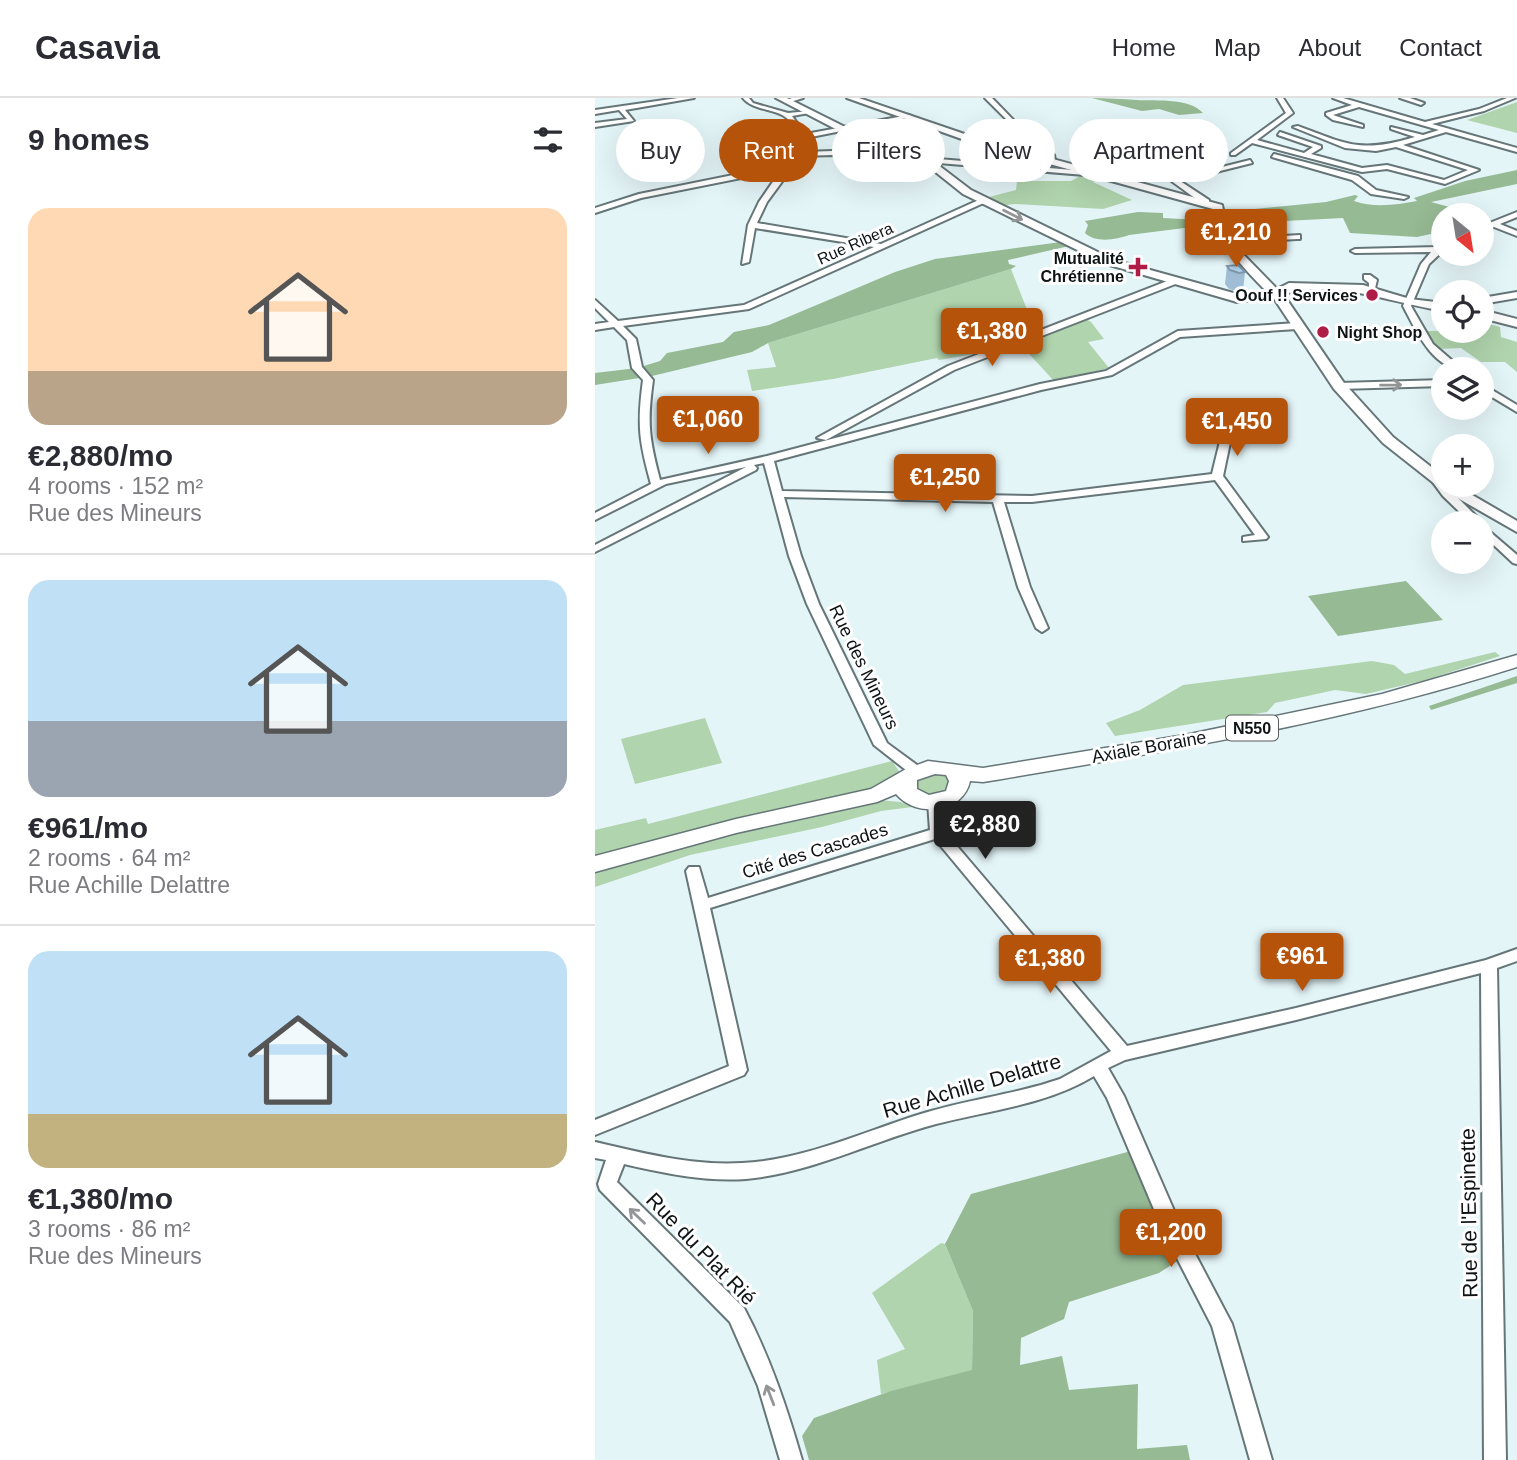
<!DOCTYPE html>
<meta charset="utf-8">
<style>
body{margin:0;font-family:Arial,sans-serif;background:#f7f7f7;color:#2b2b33;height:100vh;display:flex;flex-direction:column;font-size:26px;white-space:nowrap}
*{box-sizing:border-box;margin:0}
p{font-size:23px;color:#7c7c81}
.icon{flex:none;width:38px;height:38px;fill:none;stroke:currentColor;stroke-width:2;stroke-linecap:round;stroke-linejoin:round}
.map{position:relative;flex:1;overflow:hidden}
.details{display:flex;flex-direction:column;background:#fff;width:595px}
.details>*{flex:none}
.banner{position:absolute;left:21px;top:21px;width:665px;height:63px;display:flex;gap:14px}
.needle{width:46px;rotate:150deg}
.controls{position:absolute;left:836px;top:105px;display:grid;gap:14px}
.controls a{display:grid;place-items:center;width:63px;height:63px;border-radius:50%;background:#fff;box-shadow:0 7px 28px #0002;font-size:35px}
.price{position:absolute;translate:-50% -60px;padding:0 16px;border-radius:7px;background:#b45309;color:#fff;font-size:23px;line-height:46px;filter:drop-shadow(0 2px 4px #0008)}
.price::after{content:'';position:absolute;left:50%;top:42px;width:21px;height:16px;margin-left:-10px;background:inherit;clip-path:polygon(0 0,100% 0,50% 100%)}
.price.on{background:#222;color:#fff}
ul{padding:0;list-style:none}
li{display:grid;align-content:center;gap:14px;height:371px;padding:0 28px}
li+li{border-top:2px solid #e1e1e2}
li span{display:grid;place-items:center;height:217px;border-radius:21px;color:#555}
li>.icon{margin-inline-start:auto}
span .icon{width:126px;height:126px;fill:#fffc;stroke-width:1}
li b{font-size:30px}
h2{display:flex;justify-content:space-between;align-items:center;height:84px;padding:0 28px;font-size:30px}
.chip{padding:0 24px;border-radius:32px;background:#fff;box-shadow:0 7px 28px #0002;font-size:24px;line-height:63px}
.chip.on{background:#b45309;color:#fff}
header{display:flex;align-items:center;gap:42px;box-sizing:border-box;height:98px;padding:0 35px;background:#fff;border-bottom:2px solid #e1e1e2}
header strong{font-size:33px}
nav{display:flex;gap:38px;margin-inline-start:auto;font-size:24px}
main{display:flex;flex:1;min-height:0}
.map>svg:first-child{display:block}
</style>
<header>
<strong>Casavia</strong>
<nav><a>Home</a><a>Map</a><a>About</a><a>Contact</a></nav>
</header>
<main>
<section class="details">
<h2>9 homes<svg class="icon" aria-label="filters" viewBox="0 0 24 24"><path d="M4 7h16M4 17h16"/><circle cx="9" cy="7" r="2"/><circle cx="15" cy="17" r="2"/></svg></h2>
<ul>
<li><span style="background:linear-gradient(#ffd9b3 75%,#b9a48a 0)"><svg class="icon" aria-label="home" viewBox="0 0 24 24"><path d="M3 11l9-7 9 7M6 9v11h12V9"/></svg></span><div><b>€2,880/mo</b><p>4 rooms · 152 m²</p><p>Rue des Mineurs</p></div></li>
<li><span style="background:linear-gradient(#bfe0f5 65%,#9aa5b1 0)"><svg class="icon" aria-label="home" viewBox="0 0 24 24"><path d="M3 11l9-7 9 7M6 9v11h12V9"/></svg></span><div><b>€961/mo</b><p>2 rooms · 64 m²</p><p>Rue Achille Delattre</p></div></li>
<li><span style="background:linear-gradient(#bfe0f5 75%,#c2b280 0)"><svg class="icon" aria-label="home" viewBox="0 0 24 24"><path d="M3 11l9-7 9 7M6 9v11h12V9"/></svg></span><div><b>€1,380/mo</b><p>3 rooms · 86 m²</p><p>Rue des Mineurs</p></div></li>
</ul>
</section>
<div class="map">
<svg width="922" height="1362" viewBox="0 0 922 1362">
<rect width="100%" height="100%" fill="#e4f5f8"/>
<!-- green -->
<g fill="#b0d4ad">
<polygon points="922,4 922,35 872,22"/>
<polygon points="487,77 509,79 498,84 537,102 508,111 419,106 405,108 386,101 421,92 422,83 476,83"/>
<polygon points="416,171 442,237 379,256 344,262 342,260 238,281 157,293 152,272 181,269 173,245"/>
<polygon points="844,217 849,218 849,233 887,233 887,224 905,229 906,239 922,244 922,274 910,264 886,264 866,250 843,251 829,233 844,233"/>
<polygon points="491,221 496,224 509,241 493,244 514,270 459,283 426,247"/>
<polygon points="900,554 905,558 831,582 771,596 740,592 680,605 672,614 520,638 511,625 545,612 588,587 777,563 799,567 810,576"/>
<polygon points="110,620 127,665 40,686 26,641"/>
<polygon points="297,663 304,673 284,702 305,704 318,709 286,713 227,729 95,757 0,789 0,732 51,720 53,726"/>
<polygon points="330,674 354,677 354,694 326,699 316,683"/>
<polygon points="346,1145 350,1146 378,1213 377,1273 286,1296 282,1262 310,1251 277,1195"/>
</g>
<!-- forest -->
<g fill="#96ba94">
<path d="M497,0c15,0 30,1 45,2 20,1 53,-2 66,13l-24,2 -20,-6 -17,2z"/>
<path d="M922,72v14l-86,18 44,12 -31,1v16l-27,6 -67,-4 -7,-15 -135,7 -79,10c-13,5 -34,8 -44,-2l3,-8 -3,-4 53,-9 25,1v5l56,3 1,-8 5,-1 101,-10 29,-7 3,1 -4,5c20,7 42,4 63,0l-3,-3 51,-17z"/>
<polygon points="466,144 474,148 413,162 414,166 421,168 416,171 173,245 157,254 57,278 0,287 0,275 42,270 65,263 72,255 128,244 139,234 174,227 300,174 340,161"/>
<polygon points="811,483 848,522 743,538 713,498"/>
<polygon points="922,578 922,585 836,612 834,608"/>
<polygon points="536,1053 584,1162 564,1175 474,1204 469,1221 426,1240 425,1267 467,1258 474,1292 543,1286 542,1351 592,1347 595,1362 214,1362 207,1338 219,1320 296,1293 377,1272 378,1213 350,1146 376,1096"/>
</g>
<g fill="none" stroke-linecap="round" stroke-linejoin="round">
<defs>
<g id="street">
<polygon points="83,0 99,0 30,12 39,23 0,29 0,25 32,21 24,12 0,16 0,12"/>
<path d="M148,0h6l4,5 35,10 21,-2v2l-17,3 7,10 1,9 109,-20 3,2 -111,22 1,13 31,-1 52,7h41l171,14 4,2 -4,2 -171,-14h-41l-52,-7 -32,1 -12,12v4l-22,30 -10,21 124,21 100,-45 7,2 -239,108 -126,17 13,13 6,28 11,13c-6,43 -4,58 7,100l107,-24 273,-72 66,-13 72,-40 119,-8 4,3 -4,3 -117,8 -68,38 -71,15 -267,71 8,30 250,5 180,-22 10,-41 5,-3 5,3 -9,43 45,61 -2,2 -23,2v-4l12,-2 -40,-55 -183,22h-28l26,85 18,41 -6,4 -6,-4 -18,-41 -25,-85 -209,-5 17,59 18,48 68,139 34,25 2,3 -2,3h-10l-37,-29 -67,-141 -18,-48 -25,-93 -10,2 3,3 -1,2 -161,82v-7l151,-78 -80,17 -71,36v-7l56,-29c-12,-43 -14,-59 -8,-104l-11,-12 -5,-28 -13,-13 -19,3v-6l14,-2 -14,-14v-8l23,21 126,-16 130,-58 -119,-19 -6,34 -7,2 6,-39 11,-23 22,-32 -140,28 -46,15v-5l44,-14 144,-29 12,-11c0,-10 1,-20 -3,-29 -8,-18 -37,-12 -49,-27z"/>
<polygon points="197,0 208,0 192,5 189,3"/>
<polygon points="390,0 397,0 430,34 459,57 460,62 453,64 454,59 426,36"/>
<path d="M682,0h6l10,15 -36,27 47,13 9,-6 -35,-12 2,-3 41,14v2l-10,6 51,14 25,-3 57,15 24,-10 -72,-23 -20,4 -31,-3 -52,-21 5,-1c50,19 64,27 117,11l-24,-8v-2l32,8 16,-5 -80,-23 -26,8 30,10v2l-30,-7 -7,-5v-2l26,-8 -19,-7h10l82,24 54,-13 28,-11h8l-31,13 -52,13 85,24v4l-71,-20 -43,13 76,25 -34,14 -58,-15 -25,3 -110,-29 -17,12h-4v-2l55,-40z"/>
<polygon points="805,0 815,0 829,5 826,7"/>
<polygon points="679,56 763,78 781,92 813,99 809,101 776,96 757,82 677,59"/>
<polygon points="655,62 657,65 585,83 614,102 614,106 608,106 575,82"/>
<polygon points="922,114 922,119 905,126 922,133 922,138 899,129 887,133 887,128"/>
<polygon points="705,137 705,141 702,141 633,145 629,143 633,141"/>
<path d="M849,146v6l-15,14 -18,42 22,38 29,25c-30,0 -47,-41 -59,-63l18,-42 10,-12 -76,1 -4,-2 4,-2 82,-2z"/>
<polygon points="769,177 775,177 782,182 780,190 774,190 774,185 769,181"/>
<polygon points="580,180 584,183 583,185 359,272 231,342 222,340 353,268"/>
<polygon points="922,194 922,200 887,206 887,200"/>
<polygon points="849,282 849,288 744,291 739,288 744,285"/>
<polygon points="887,286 922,307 922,314 887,293"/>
<polygon points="839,376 843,377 849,387 850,387 888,425 876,425 848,398 834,379"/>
<polygon points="887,427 922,457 922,466 918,465 887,436"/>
<path d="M340,699l7,5 3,30 182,214 169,-38 190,-48 31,-11v12l-20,7 9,492h-22l-3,-487 -185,47 -171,40 -17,8 16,28 58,133 50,95 40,136h-22l-38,-134 -48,-93 -57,-135 -13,-22c-48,29 -104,34 -158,48 -64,17 -124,49 -190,55 -41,3 -83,-6 -122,-15l-7,18 127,126c26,49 43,100 58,152h-22l-22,-74 -28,-64 -130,-132 -2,-6 8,-24 -11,-2v-16c48,11 97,24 147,21 62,-3 121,-31 179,-49 39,-12 80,-18 120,-29l19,-6 51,-28 -176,-212 -225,69 37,162 -3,5 -149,60v-15l134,-54 -43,-195 3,-4h10l9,31 222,-68 -2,-28z"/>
</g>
<g id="secondary">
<path d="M181,0h11l68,34 74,26 42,32 143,70 123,34 30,-2c-25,-26 -48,-47 -54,-83l-240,-66 -126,-45h12l120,41 243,66 4,20 12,24 39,40 12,-6 74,2 47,14 34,4v8c-53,-8 -107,-32 -161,-17l61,89 49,54 51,40v8h11l62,36v11l-77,-44 -57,-45 -49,-54 -61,-92 -36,5 -131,-38 -143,-70 -40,-32 -74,-26z"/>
<polygon points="887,212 922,221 922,229 887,220"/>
</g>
<path id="primary" d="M922,557v12c-174,56 -354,85 -534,115l-13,-1c-7,33 -54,37 -74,13l-19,8 -141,31 -141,39v-16l141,-37 135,-30 35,-20 22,-8 55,7 202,-33 197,-41zM340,676l11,1 3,6 -3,10 -17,4 -12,-6v-9z"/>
</defs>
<!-- street casing -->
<use href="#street" stroke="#667678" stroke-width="4"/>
<!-- secondary casing -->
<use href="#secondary" stroke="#667678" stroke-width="4"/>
<!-- primary casing -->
<use href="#primary" stroke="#667678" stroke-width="3"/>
<!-- street -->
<use href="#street" fill="#fff" fill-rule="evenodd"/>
<!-- secondary -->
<use href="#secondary" fill="#fff" fill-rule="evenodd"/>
<!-- primary -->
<use href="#primary" fill="#fff" fill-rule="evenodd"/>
</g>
<!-- wall -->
<polygon fill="#9fbdd5" points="632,168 650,174 648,193 642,193 634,191 630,186"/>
<!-- building -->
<polygon fill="#b9dcf8" stroke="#829aae" stroke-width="2" points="643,167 650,174 644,175 635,172 632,168"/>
<!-- one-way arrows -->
<defs><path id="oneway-shaft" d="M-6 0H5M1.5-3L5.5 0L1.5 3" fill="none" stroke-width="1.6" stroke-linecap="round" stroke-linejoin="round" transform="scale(1.75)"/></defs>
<g stroke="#939596">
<use href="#oneway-shaft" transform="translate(418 117) rotate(27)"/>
<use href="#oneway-shaft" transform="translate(796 287) rotate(-1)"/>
<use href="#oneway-shaft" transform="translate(42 1118) rotate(-136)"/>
<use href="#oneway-shaft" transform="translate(175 1297) rotate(-111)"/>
</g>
<!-- markers -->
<g fill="#af1c46" stroke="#fefefe" stroke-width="2.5">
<path d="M539.5 158.5h7v7h7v7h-7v7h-7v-7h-7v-7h7z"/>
<circle cx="777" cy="197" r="7"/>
<circle cx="728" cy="234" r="7"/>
</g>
<g text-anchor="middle" stroke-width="6" stroke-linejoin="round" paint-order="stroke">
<!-- far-street labels -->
<g font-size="16" fill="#0e1415" stroke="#fefefe">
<text transform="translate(260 145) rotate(-24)" y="6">Rue Ribera</text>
</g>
<!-- far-poi labels -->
<g font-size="16" font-weight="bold" fill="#0e1415" stroke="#fefefe" text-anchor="end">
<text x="529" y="166">Mutualité<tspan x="529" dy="18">Chrétienne</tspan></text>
<text x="763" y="203">Oouf !! Services</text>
<text x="742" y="240" text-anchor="start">Night Shop</text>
</g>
<!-- shield labels -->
<rect fill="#fefefe" stroke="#565a5b" stroke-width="2" x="631" y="617.5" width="52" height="25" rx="5"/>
<g font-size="16" font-weight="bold" fill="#0e1415">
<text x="657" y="636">N550</text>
</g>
<!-- street labels -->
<g font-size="18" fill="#0e1415" stroke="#fefefe">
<text transform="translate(269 569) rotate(64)" y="6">Rue des Mineurs</text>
<text transform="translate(554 649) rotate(-10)" y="6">Axiale Boraine</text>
<text transform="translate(220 753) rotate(-17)" y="6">Cité des Cascades</text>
</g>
<!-- near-street labels -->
<g font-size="21" fill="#0e1415" stroke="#fefefe">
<text transform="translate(377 988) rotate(-16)" y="7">Rue Achille Delattre</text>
<text transform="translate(874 1115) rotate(-91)" y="7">Rue de l'Espinette</text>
<text transform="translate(106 1151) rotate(46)" y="7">Rue du Plat Rié</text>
</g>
</g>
</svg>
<div class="controls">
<a><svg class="needle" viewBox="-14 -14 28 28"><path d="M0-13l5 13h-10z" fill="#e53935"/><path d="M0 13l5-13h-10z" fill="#7c7c81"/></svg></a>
<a><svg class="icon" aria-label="locate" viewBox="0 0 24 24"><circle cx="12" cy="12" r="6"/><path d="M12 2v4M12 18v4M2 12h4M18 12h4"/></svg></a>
<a><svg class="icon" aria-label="layers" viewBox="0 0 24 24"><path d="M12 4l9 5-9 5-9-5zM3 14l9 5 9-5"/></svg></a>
<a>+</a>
<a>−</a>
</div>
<b class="price" style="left:641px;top:171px">€1,210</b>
<b class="price" style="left:397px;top:270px">€1,380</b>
<b class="price" style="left:113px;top:358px">€1,060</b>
<b class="price" style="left:642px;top:360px">€1,450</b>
<b class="price" style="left:350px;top:416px">€1,250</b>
<b class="price on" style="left:390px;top:763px">€2,880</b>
<b class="price" style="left:707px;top:895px">€961</b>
<b class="price" style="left:455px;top:897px">€1,380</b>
<b class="price" style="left:576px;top:1171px">€1,200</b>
<div class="banner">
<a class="chip">Buy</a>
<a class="chip on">Rent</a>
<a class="chip">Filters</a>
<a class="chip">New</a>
<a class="chip">Apartment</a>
</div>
</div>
</main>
